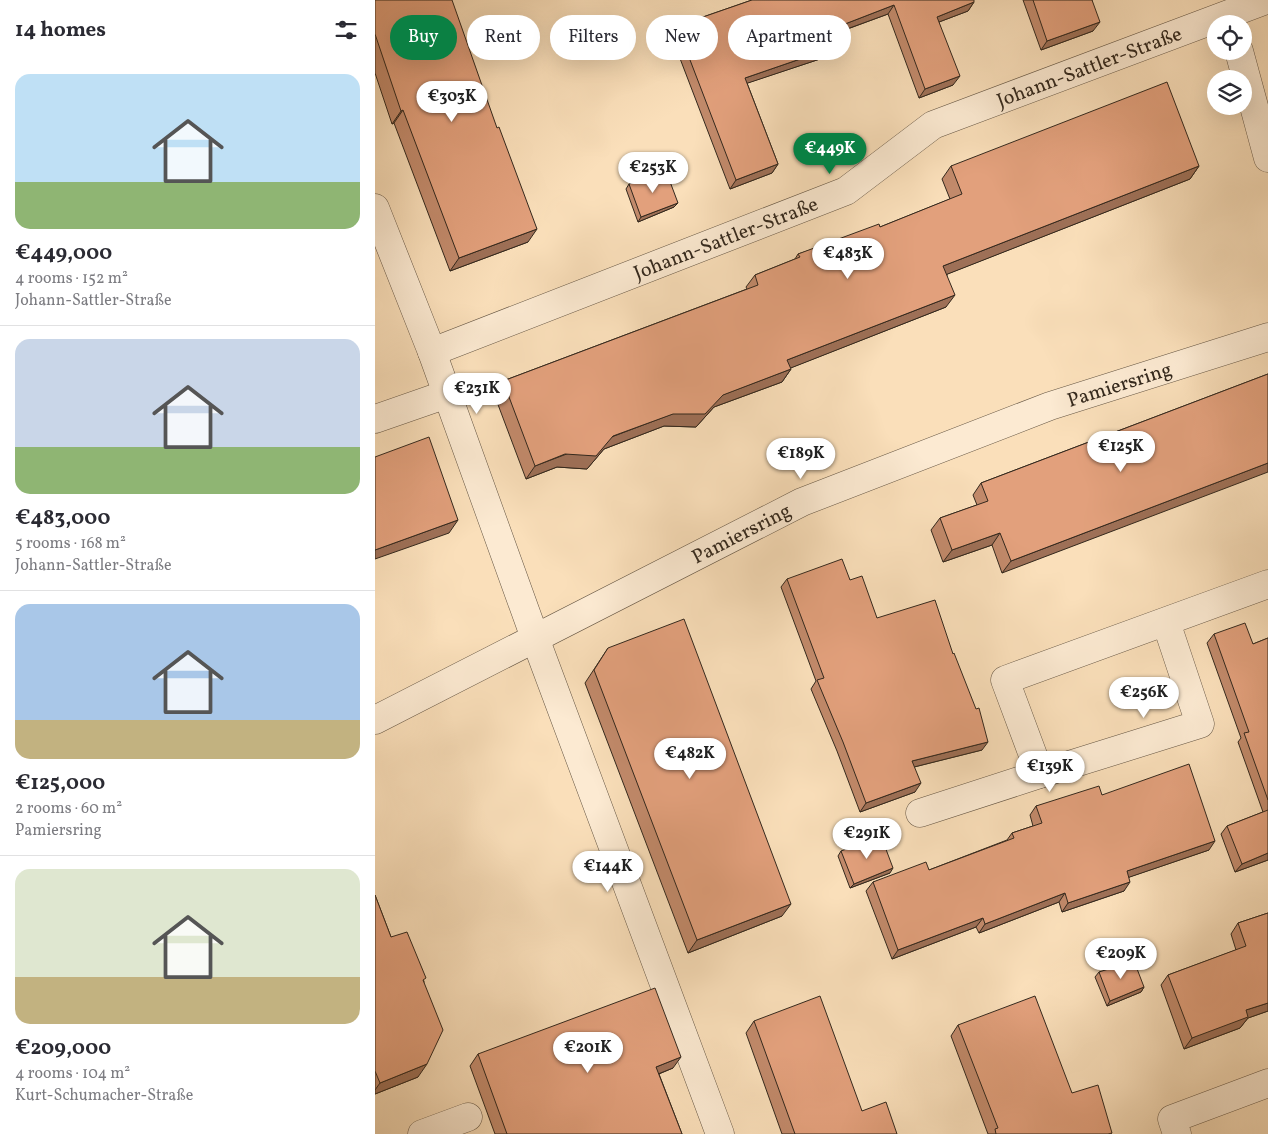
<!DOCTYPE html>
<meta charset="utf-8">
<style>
body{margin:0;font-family:Vollkorn,serif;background:#f2f2f3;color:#2b2b33;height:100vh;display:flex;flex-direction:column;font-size:19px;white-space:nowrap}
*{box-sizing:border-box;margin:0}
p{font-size:16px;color:#7c7c81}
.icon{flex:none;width:28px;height:28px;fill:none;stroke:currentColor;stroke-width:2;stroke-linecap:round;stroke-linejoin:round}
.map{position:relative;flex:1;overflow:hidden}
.side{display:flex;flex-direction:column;background:#fff;width:375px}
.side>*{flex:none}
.banner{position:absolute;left:15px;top:15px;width:475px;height:45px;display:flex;gap:10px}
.tools{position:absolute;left:832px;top:15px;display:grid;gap:10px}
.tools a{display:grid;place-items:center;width:45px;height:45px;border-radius:50%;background:#fff;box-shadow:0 5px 20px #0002;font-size:25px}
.price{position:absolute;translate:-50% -42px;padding:0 11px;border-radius:18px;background:#fff;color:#222;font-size:16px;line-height:32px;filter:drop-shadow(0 1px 2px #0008)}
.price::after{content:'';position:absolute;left:50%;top:30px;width:15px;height:11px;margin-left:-8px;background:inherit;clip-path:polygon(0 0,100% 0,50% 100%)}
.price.active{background:#0b8043;color:#fff}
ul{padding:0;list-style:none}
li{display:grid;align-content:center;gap:10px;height:265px;padding:0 15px}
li+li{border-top:1px solid #e1e1e2}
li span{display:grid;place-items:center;height:155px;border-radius:15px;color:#555}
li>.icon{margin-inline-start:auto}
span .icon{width:90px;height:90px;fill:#fffc;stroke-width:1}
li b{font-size:21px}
h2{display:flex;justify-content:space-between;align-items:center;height:60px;padding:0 15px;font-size:21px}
.tag{padding:0 18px;border-radius:22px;background:#fff;box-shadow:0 5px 20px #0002;font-size:18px;line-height:45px}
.tag.active{background:#0b8043;color:#fff}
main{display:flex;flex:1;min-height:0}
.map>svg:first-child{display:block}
</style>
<main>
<section class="side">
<h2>14 homes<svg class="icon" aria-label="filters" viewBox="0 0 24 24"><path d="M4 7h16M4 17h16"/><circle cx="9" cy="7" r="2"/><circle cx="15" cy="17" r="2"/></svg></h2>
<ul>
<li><span style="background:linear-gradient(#bfe0f5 70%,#8fb573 0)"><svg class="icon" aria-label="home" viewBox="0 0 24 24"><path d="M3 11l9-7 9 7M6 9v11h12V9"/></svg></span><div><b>€449,000</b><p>4 rooms · 152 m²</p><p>Johann-Sattler-Straße</p></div></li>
<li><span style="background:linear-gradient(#c9d6e8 70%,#8fb573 0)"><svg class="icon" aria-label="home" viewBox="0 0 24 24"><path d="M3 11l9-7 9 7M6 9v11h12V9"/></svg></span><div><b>€483,000</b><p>5 rooms · 168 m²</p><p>Johann-Sattler-Straße</p></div></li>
<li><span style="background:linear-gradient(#a9c7e8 75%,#c2b280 0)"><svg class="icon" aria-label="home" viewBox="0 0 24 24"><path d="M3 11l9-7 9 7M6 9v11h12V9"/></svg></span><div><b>€125,000</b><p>2 rooms · 60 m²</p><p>Pamiersring</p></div></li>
<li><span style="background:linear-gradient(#dfe7d0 70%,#c2b280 0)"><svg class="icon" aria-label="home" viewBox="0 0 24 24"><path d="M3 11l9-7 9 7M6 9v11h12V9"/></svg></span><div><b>€209,000</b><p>4 rooms · 104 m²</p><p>Kurt-Schumacher-Straße</p></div></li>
</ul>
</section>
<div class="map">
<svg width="893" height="1134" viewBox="0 0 893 1134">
<rect width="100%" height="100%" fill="#fadfba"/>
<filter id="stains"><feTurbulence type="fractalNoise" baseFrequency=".004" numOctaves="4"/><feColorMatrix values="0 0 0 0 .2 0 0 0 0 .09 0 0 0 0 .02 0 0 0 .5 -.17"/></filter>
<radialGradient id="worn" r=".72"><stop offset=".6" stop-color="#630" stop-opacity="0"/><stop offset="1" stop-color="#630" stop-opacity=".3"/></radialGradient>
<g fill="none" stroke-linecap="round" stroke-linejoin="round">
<defs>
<g id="minor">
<polyline points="864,51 893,158"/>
<polyline points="0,208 57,352 160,638 345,1134"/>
<path id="s1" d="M57,352l414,-161 87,-66 333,-125"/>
<polyline points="0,419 72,394"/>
<path id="s2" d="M0,720l427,-218 248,-96 218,-69"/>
<polyline points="665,774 825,724 791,622"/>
<polyline points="545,813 665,774 630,680 893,584"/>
<polyline points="47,1134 93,1117"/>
<polyline points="802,1134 797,1119 893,1083"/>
</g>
</defs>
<!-- minor casing -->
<use href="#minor" stroke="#655644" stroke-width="29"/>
<!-- minor -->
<use href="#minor" stroke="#fcead2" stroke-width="28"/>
</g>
<!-- wall -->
<g fill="#c28a6b" stroke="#33281d">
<polygon points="0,0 153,242 75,271 19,123 17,124 0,73"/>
<polygon points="377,0 599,2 593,11 564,22 578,85 544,98 513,14 459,34 463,46 457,55 372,83 403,164 397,173 355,189 296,35 302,26"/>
<polygon points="648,0 717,0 718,31 666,50"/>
<polygon points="576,166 824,166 815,179 572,274 571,307 415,368 416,369 407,382 339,407 321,427 289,426 229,449 212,469 182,467 151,479 119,394 128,381 372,289 371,287 380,275 420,259 423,254 505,227 575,199 567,179"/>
<polygon points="254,184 299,207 263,222 251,189"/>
<polygon points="893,374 627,573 617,545 568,562 556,530 565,518 602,505 598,495 606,483"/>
<polygon points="412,579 475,580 502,618 607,750 539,767 540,792 485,812 462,751 436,689 441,681 406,587"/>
<polygon points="839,634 878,644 893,638 893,860 860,872 846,834 852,826 888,812 863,742 866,738 832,643"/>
<polygon points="233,648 407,916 313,953 210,683"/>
<polygon points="727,795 834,850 754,877 749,891 687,912 684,902 604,933 601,927 517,959 491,891 498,882 554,870 632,840 637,833 658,826 655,815 661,806"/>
<polygon points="466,851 515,873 475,888 463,856"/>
<polygon points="0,895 16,937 49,981 43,1077 0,1094"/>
<polygon points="893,913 893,1011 873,1018 865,1028 809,1049 786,985 793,975 861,950 856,934 863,923"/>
<polygon points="724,972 769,987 766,992 732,1006 720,977"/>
<polygon points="379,1021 487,1111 522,1134 407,1134 371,1033"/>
<polygon points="583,1025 697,1093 737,1133 736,1134 613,1134 576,1036"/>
<polygon points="103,1054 298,1068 284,1074 307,1134 120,1134 95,1066"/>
</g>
<!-- shaded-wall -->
<g fill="#9e7057" stroke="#33281d">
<polygon points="599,2 593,11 556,25 562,17"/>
<polygon points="519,5 513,14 450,37 457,29"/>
<polygon points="725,22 718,31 666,50 672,41"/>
<polygon points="463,46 457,55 364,86 370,78"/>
<polygon points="585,76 578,85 544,98 550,89"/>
<polygon points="28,110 19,123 17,124 26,111"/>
<polygon points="403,164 397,173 355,189 361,180"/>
<polygon points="824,166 815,179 560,279 568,266"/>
<polygon points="303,203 299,207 263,222 266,217"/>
<polygon points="162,229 153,242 75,271 84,258"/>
<polygon points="580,295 571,307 403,373 412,360"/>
<polygon points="416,369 407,382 339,407 321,427 289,426 229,449 212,469 182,467 151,479 160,466"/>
<polygon points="893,463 893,472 627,573 636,561"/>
<polygon points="83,520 74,533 0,559 0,550"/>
<polygon points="625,533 617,545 568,562 577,550"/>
<polygon points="613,742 607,750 531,769 537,761"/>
<polygon points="546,783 540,792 485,812 491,803"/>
<polygon points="840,841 834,850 746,880 752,871"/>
<polygon points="893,853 893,860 860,872 867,864"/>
<polygon points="518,868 515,873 475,888 479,884"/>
<polygon points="755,882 749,891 687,912 693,903"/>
<polygon points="690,893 684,902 604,933 610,924"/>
<polygon points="416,904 407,916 313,953 322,940"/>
<polygon points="608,918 601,927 517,959 523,950"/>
<polygon points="769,987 766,992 732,1006 735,1001"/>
<polygon points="893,1003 893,1011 873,1018 865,1028 809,1049 817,1038 871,1010"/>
<polygon points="306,1057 298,1068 273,1078 281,1067"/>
<polygon points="52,1064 43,1077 0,1094 0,1090 5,1083"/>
</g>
<!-- building -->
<g fill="#e2a07c" stroke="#33281d">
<polygon points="0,0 77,0 122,128 124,127 162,229 84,258 28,110 26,111 0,34"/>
<polygon points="377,0 599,0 599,2 562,17 585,76 550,89 519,5 457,29 463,46 370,78 403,164 361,180 302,26"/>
<polygon points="658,0 717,0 725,22 672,41"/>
<polygon points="792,82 824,166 568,266 580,295 412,360 416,369 348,395 330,414 298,414 238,436 221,456 190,454 160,466 128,381 383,285 380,275 425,257 423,254 504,224 505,227 587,194 576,166"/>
<polygon points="291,171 303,203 266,217 254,184"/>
<polygon points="893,374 893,463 636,561 625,533 577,550 565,518 613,501 606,483"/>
<polygon points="54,437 83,520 0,550 0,457"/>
<polygon points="467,559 475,580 487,576 502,618 560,600 578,654 579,653 601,709 604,708 613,742 537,761 546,783 491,803 468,742 442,680 449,678 412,579"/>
<polygon points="309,619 416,904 322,940 219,670 233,648"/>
<polygon points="870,623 878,644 893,638 893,800 869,733 874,732 839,634"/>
<polygon points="814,764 840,841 752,871 755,882 693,903 690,893 610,924 608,918 523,950 498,882 551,862 554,870 639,838 637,833 667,823 661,806 724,786 727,795"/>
<polygon points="893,810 893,853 867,864 852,826"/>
<polygon points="506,836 518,868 479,884 466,851"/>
<polygon points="0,895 16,937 32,932 51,978 48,980 68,1030 52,1064 5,1083 0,1071"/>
<polygon points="893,913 893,1003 871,1010 873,1017 817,1038 793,975 871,946 863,923"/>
<polygon points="759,961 769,987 735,1001 724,972"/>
<polygon points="280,988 306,1057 281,1067 307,1134 132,1134 103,1054"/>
<polygon points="445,996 487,1111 511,1102 522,1134 420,1134 379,1021"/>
<polygon points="660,996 697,1093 723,1085 737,1133 733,1134 621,1134 620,1129 623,1128 583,1025"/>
</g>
<g text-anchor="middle" stroke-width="4.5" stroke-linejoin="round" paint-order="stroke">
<!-- street labels -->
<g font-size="20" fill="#33281d" stroke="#fcead2">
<text dy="7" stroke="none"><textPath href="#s1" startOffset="720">Johann-Sattler-Straße</textPath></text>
<text dy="7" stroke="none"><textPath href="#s1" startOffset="315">Johann-Sattler-Straße</textPath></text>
<text dy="7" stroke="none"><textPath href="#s2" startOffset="818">Pamiersring</textPath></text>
<text dy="7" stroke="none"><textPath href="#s2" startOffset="411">Pamiersring</textPath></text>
</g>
</g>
<rect width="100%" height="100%" filter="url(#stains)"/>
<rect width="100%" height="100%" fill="url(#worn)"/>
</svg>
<div class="tools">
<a><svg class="icon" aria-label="locate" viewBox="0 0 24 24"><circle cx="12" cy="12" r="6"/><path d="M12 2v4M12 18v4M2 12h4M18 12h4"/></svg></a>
<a><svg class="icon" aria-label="layers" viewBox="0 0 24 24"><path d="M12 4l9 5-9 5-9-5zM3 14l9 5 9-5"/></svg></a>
</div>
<b class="price" style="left:77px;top:123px">€303K</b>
<b class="price active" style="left:455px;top:175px">€449K</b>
<b class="price" style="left:278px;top:194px">€253K</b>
<b class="price" style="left:473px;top:280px">€483K</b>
<b class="price" style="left:102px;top:415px">€231K</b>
<b class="price" style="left:746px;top:473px">€125K</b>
<b class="price" style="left:426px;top:480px">€189K</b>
<b class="price" style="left:769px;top:719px">€256K</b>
<b class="price" style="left:315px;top:780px">€482K</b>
<b class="price" style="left:675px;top:793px">€139K</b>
<b class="price" style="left:492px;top:860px">€291K</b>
<b class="price" style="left:233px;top:893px">€144K</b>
<b class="price" style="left:746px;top:980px">€209K</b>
<b class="price" style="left:213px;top:1074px">€201K</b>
<div class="banner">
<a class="tag active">Buy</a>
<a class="tag">Rent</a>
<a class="tag">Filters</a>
<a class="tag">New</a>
<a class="tag">Apartment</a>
</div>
</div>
</main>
